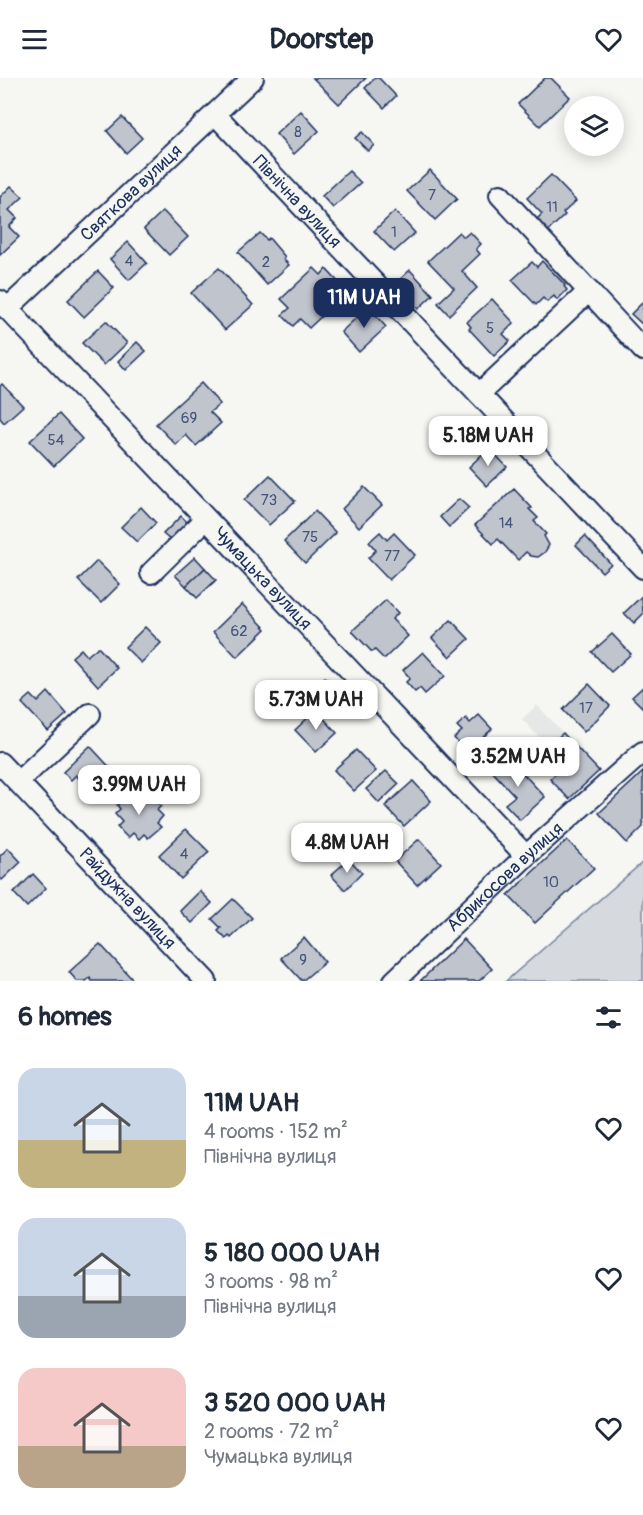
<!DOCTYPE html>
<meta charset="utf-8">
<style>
body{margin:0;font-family:Pangolin,sans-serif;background:#f2f2f3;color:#1f2937;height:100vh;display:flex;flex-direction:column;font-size:22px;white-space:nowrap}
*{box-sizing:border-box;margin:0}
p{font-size:20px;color:#747a83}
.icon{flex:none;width:33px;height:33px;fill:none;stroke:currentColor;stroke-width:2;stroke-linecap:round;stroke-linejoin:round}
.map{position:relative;height:903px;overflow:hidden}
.drawer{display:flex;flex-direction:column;background:#fff;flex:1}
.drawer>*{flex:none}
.fabs{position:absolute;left:564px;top:18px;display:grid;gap:12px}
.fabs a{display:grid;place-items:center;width:60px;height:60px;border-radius:50%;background:#fff;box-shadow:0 3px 15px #0003;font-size:30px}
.price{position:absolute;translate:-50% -51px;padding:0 14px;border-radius:12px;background:#fff;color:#222;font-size:20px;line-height:39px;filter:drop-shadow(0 2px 3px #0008)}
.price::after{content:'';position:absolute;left:50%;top:36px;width:18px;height:14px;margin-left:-9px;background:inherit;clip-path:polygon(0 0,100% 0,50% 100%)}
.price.current{background:#1b2f5e;color:#fff}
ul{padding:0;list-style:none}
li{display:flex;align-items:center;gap:18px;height:150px;padding:0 18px}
li span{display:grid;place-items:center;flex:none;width:168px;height:120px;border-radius:18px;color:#555}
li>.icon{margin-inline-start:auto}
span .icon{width:72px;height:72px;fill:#fffc;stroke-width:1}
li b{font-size:26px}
h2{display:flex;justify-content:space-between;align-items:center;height:72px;padding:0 18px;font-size:26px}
header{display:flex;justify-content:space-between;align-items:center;height:78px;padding:0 18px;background:#fff;font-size:27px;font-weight:800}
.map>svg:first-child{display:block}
</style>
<header><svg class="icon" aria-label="menu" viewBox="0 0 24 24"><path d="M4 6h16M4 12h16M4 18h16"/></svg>Doorstep<svg class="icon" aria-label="heart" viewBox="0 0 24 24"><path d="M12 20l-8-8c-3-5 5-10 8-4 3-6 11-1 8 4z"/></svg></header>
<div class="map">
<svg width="643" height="903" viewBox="0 0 643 903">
<rect width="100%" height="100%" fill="#f6f6f2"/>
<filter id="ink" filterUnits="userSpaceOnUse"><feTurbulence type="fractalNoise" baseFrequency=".0167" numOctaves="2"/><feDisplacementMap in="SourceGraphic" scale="12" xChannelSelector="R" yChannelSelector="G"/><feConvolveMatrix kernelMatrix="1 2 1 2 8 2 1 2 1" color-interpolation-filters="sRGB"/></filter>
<g filter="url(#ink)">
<!-- built -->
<polygon fill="#e6e7e7" points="537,627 599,693 569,721 550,701 565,687 522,641"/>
<!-- green -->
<polygon fill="#d6d9dd" stroke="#78849e" stroke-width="1.5" points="643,784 643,903 506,903"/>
<!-- building -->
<g fill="#c0c4cd" stroke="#1b2f5e" stroke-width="1.5">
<polygon points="313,0 366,0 339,26"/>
<polygon points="375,0 379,0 396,18 384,30 365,10"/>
<polygon points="545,0 551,0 570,19 540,48 518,26"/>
<polygon points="301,33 319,53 294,76 276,56"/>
<polygon points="122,39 142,60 126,75 107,53"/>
<polygon points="362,54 374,67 368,73 355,60"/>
<polygon points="430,92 457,121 435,142 407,113"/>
<polygon points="349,93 361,105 333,130 322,118"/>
<polygon points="551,97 576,123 563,135 565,137 547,154 536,142 542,136 527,120"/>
<polygon points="11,108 23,119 9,132 17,140 9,149 19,159 0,177 0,119"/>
<polygon points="163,133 188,159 169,177 144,151"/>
<polygon points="395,133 415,155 394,174 374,153"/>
<polygon points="459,154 464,159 470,154 481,166 476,171 480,176 462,193 477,210 449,237 438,225 454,210 428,183"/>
<polygon points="260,155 267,162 269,160 285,179 283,181 289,187 267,207 238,174"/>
<polygon points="128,164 147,185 129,202 110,181"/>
<polygon points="542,183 565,207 564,208 567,212 557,222 554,218 547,224 543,220 536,227 512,202 532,184 537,189"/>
<polygon points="219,190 253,227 225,252 191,215"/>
<polygon points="314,190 321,197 326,191 342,208 336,213 342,219 309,250 300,241 293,248 282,237 290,230 281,221"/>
<polygon points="410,192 433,217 418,231 395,206"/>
<polygon points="98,193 114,210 84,239 68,222"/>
<polygon points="492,221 514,245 503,256 510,263 494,278 469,251 471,249 467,244"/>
<polygon points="643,224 643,247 631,236"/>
<polygon points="368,229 386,249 359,274 341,254"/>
<polygon points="106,243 127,265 104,287 82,265"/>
<polygon points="137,264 146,273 126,292 118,283"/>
<polygon points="201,305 220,326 210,334 221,345 196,368 186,357 176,367 156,346"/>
<polygon points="2,306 23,328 4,345 0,340 0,308"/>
<polygon points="59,336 82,361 54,388 30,363"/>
<polygon points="489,370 507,389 487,408 469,389"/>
<polygon points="270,397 295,423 269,447 244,422"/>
<polygon points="364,409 382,427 359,449 342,431"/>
<polygon points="514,411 532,430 529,431 538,440 534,443 546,456 544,458 549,467 545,474 538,479 531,478 526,474 518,482 498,461 493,466 475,447"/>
<polygon points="459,421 469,430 449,449 440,439"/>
<polygon points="141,429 156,445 137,464 121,449"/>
<polygon points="315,433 336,455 305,485 284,463"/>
<polygon points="181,438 188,445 170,462 163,456"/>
<polygon points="380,454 387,462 394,455 415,477 389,502 368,480 376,472 369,464"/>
<polygon points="585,458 611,486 602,494 576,467"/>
<polygon points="195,479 205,490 186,508 175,497"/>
<polygon points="97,483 120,506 101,525 78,502"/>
<polygon points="205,490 216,502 197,520 186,508"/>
<polygon points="642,518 643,536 634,545 624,535"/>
<polygon points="386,522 398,535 392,541 408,558 384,581 375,572 372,574 352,553"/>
<polygon points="242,526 266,551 237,579 213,554"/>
<polygon points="451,542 469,561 450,579 432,560"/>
<polygon points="145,549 161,565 141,585 125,569"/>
<polygon points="612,556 631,576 611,594 592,574"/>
<polygon points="98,569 117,590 98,608 72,579 81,571 87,578"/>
<polygon points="423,574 445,598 425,616 420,610 415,614 406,604 410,600 403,592"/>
<polygon points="325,599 337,611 322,627 310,614"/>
<polygon points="589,606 610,628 584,654 563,632"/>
<polygon points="643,609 643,630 632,619"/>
<polygon points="48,614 67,636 48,653 22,625 31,617 38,624"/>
<polygon points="316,632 337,655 316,674 295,652"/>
<polygon points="479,637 492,651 467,674 454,660 462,653 457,648 466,640 470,645"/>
<polygon points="563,655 599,693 569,721 550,701 565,687 547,669"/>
<polygon points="90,668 115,695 93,716 76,697 71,702 63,694"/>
<polygon points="356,672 376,693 354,713 334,692"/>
<polygon points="506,677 545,719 520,742 505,726 515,718 491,692"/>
<polygon points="386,693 399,706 379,725 366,711"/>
<polygon points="643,694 643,749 627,765 599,735"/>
<polygon points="413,703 431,723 404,748 385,728"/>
<polygon points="139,713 146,721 150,717 161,728 157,732 163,738 157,745 161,749 148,760 144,756 139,761 133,755 128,760 117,749 122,744 115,736 120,731 117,727 129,716 133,720"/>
<polygon points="186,751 209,774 181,801 159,777"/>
<polygon points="419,761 441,785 417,807 395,783"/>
<polygon points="567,762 594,790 535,845 508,817"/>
<polygon points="8,770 21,784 2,802 0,800 0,778"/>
<polygon points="349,781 362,795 345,812 331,797"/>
<polygon points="33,796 46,810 27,829 14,815"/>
<polygon points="200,813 212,825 192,845 180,833"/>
<polygon points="233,821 252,840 231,860 229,858 226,861 218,853 221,850 212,841"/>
<polygon points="304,859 325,884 302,903 281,880"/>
<polygon points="464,861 492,891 479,903 420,903"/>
<polygon points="100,866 133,902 132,903 92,903 90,900 86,903 77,903 69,894"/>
</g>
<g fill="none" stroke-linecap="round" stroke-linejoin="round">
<defs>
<g id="minor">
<path id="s1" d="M215,36l428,454"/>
<polyline points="500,117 643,272"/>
<path id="s2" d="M0,223l526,555"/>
<path id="s3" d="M7,231l246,-231"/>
<polyline points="479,316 589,213"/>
<polyline points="151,495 206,441"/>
<path id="s4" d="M0,685l206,218"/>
<polyline points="18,704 90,636"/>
<path id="s5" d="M394,903l132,-125 117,-104"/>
</g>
</defs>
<!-- minor casing -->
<use href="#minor" stroke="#1b2f5e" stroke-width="24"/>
<!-- minor -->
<use href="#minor" stroke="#f6f6f2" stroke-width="20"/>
</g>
</g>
<g text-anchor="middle" stroke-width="4.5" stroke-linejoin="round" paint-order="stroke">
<!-- number labels -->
<g font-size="15" fill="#44547a">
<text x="298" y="59">8</text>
<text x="432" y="122">7</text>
<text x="552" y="134">11</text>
<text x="394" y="159">1</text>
<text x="129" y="188">4</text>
<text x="266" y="189">2</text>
<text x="490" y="255">5</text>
<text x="189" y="345">69</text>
<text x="56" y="367">54</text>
<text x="269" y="427">73</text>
<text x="506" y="450">14</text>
<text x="310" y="464">75</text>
<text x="392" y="483">77</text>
<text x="239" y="558">62</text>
<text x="586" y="635">17</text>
<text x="184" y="781">4</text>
<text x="551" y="809">10</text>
<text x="303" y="887">9</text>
</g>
<!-- street labels -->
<g font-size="18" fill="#1b2f5e" stroke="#f6f6f2">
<text dy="6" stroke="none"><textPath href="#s3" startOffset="170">Святкова вулиця</textPath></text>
<text dy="6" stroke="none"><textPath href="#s1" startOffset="120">Північна вулиця</textPath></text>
<text dy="6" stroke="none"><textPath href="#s2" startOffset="382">Чумацька вулиця</textPath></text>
<text dy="6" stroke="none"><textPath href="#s5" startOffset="152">Абрикосова вулиця</textPath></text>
<text dy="6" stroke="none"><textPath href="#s4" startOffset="186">Райдужна вулиця</textPath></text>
</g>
</g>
</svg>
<div class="fabs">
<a><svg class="icon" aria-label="layers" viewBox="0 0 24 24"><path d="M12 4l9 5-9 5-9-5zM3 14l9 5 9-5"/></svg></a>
</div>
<b class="price current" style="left:364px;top:251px">11M UAH</b>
<b class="price" style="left:488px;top:389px">5.18M UAH</b>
<b class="price" style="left:316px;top:653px">5.73M UAH</b>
<b class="price" style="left:518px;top:710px">3.52M UAH</b>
<b class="price" style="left:139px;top:738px">3.99M UAH</b>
<b class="price" style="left:347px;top:796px">4.8M UAH</b>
</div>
<section class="drawer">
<h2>6 homes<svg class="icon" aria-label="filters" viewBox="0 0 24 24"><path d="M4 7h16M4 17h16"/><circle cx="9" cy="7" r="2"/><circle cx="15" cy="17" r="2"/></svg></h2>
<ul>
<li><span style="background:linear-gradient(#c9d6e8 60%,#c2b280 0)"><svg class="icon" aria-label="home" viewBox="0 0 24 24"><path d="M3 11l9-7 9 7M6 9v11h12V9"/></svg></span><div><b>11M UAH</b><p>4 rooms · 152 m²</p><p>Північна вулиця</p></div><svg class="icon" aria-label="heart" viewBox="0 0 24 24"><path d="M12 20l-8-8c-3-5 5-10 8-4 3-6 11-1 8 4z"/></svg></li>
<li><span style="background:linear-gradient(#c9d6e8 65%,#9aa5b1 0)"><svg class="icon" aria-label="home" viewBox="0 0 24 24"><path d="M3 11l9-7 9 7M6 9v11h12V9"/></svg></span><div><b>5 180 000 UAH</b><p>3 rooms · 98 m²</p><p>Північна вулиця</p></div><svg class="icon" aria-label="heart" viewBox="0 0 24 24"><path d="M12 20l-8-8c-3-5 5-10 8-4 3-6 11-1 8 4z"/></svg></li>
<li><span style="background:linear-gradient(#f6c9c9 65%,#b9a48a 0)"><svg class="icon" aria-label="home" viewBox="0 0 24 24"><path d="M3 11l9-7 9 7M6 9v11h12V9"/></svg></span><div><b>3 520 000 UAH</b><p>2 rooms · 72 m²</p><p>Чумацька вулиця</p></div><svg class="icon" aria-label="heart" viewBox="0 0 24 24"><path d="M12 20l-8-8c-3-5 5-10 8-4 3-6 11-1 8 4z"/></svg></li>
</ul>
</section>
